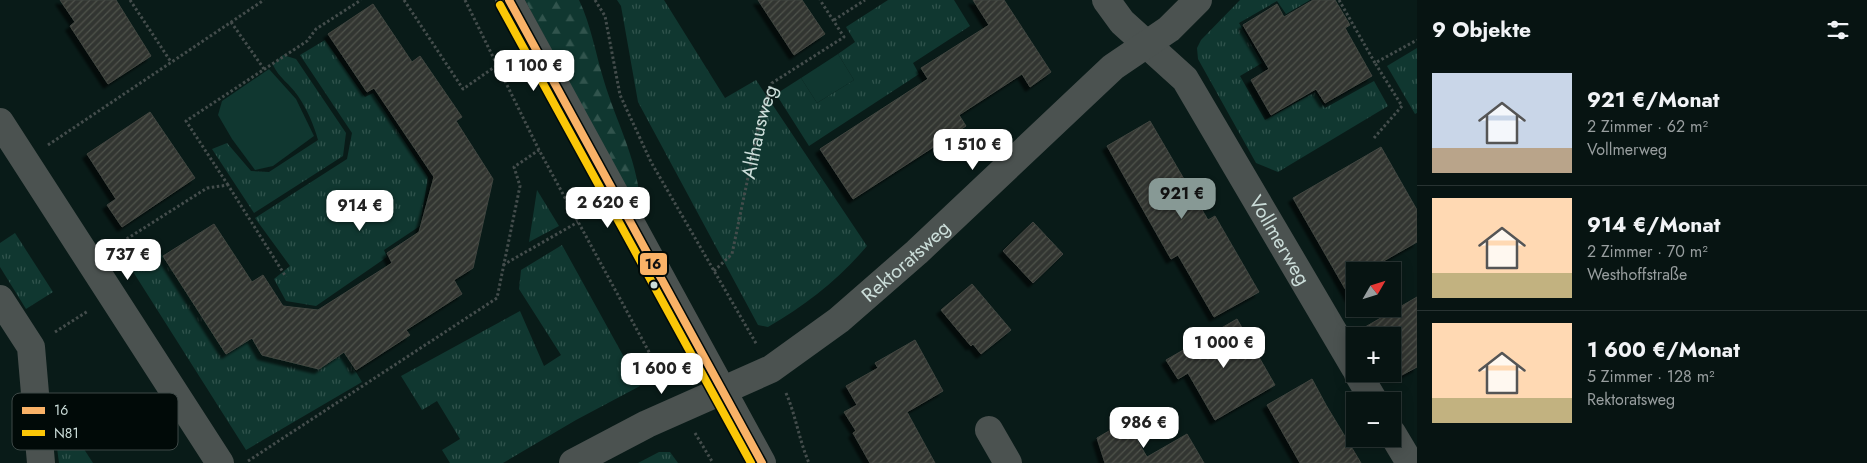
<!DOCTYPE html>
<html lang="de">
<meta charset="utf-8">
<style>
body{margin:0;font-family:Jost,sans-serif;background:#152120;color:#f1f3f6;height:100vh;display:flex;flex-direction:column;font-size:19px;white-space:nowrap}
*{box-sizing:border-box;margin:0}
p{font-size:16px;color:#989e9f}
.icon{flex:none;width:28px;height:28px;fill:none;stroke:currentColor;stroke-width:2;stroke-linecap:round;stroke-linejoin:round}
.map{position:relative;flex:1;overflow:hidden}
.panel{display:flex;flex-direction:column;background:#071412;width:450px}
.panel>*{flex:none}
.needle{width:32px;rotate:51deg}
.tools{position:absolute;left:1346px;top:262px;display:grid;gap:10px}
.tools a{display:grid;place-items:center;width:55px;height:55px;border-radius:0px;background:#071412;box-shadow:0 2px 12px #0003,0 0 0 1px #283332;font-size:25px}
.price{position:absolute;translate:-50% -42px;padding:0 11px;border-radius:10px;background:#fff;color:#222;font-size:16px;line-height:32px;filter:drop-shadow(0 1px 2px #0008)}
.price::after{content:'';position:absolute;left:50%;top:30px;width:15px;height:11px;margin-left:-8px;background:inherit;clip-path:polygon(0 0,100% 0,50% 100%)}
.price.selected{background:#879995;color:#111}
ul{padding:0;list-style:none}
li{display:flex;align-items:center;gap:15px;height:125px;padding:0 15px}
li+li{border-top:1px solid #283332}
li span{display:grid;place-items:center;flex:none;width:140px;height:100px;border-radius:0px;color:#555}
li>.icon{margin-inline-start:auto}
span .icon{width:60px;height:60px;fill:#fffc;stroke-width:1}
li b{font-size:21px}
h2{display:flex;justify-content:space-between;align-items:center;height:60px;padding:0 15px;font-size:21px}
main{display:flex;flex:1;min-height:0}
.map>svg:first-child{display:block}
</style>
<main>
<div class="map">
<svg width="1417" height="463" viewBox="0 0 1417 463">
<defs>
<pattern id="grass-tufts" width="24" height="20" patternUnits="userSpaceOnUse" patternTransform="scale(1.25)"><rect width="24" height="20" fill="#103730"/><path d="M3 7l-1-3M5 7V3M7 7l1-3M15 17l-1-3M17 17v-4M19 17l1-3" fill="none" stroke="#31544d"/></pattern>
<pattern id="forest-firs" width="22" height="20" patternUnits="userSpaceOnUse" patternTransform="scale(1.25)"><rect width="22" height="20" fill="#103730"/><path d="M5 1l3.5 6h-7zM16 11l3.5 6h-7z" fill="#31544d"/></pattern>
<pattern id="building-hatch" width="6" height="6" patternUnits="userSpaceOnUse" patternTransform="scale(1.25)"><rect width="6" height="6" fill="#333630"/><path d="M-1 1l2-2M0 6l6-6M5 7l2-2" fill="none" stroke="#4f534d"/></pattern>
<filter id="shadow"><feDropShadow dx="-4.5" dy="4.5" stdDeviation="1" flood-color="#0009"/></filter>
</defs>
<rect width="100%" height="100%" fill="#091b18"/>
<!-- grass -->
<g fill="url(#grass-tufts)">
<path d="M617,0h47l61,98 31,-18 111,166c-28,33 -61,59 -99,81l-10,-2 -120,-223 -17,-96z"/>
<polygon points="888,0 954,0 970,26 913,63 919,74 809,146 776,94 801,78 817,103 854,80 838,54 855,42 846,27"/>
<polygon points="1240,0 1310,0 1286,14 1277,1 1239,23 1262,63 1240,76 1265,120 1315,92 1325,108 1374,81 1388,106 1278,172 1256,163 1198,59 1197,48 1201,40"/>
<polygon points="325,40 365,97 373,93 428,177 420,226 384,250 387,257 316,306 286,301 274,279 290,266 255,218 347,159 352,133 300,55"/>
<polygon points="1417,48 1417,113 1415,114 1387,66"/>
<path d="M283,55l13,4 50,74 -3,23 -89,57 -42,-64 15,-6 24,28 18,1 49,-32c-4,-15 -11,-31 -20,-44 -8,-12 -19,-18 -25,-31z"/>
<polygon points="537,190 559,226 529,242"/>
<polygon points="15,233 53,292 26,309 0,267 0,243"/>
<polygon points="152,240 226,354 252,338 262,355 319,369 344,352 362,382 246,450 125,259"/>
<polygon points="562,245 640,386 576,420 503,463 450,463 442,450 460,439 437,401 422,410 401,376 520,311 544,366 561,355 519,289 521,270"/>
<polygon points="56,406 93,463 59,463 54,425"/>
<polygon points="659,452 670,452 678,463 638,463"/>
</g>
<!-- forest -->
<path fill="url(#forest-firs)" d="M525,0h54c12,25 17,55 25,81 12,40 32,76 36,118l-14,-9z"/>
<!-- park -->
<g fill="#103730">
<polygon points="838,54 854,80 817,103 801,78"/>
<polygon points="269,69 296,99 314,136 273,166 255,170 232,139 218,115 222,101"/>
</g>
<!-- building -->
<g fill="url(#building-hatch)" stroke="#414540" filter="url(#shadow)">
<polygon points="60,0 116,0 151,56 108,84 70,26 75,22"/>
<polygon points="758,0 802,0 825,34 794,55"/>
<polygon points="973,0 1004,0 1051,72 1030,87 1022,74 959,115 966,126 853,199 820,149 928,79 921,68 989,25"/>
<polygon points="1313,0 1335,0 1350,25 1345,28 1372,76 1325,103 1316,89 1271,115 1251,80 1269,69 1243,25 1277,4 1284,17"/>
<polygon points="373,4 412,62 420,56 462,117 456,121 493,179 473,268 454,280 462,294 406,330 410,335 356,370 344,352 319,369 262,355 252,338 226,354 163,256 214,224 252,282 263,275 283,306 318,310 392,263 387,253 419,232 434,177 374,88 367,92 328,34"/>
<polygon points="150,112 195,178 122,227 107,205 116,199 87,154"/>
<polygon points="1150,121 1208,220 1215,216 1259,292 1214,317 1178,255 1171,259 1107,146"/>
<polygon points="1381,147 1417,210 1417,242 1366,271 1355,271 1355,306 1293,198"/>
<polygon points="1033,222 1063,254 1033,283 1003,251"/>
<polygon points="972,284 1011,330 981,354 973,344 971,346 941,310"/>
<polygon points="1417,297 1417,367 1402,375 1392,359 1392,336 1354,336 1353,334"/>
<polygon points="1237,319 1275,385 1215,420 1188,373 1178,379 1166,360"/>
<polygon points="915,340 943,391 907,412 935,463 870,463 853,433 856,431 844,412 857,405 846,386 878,368 875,363"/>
<polygon points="1312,379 1326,405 1361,463 1300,463 1267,405"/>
<polygon points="1126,421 1147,457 1187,434 1204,463 1105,463 1097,438"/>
</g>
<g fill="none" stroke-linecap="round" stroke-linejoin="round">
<!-- path -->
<g stroke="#444d4c" stroke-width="3" stroke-dasharray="2.5 2.5" stroke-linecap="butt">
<polyline points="130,0 171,62"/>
<polyline points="404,0 463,89 496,66"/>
<polyline points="465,0 539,150 667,385"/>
<polyline points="595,0 605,16 620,95 651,162 757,345"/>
<polyline points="1339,0 1375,63 1417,40"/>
<polyline points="834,20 865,0"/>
<polyline points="231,22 264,69"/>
<polyline points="1374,138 1402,106 1375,63"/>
<polyline points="48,145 264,0"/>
<polyline points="228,185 186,121 307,41 316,29 361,0"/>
<polyline points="114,247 207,188 228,185 286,277"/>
<polyline points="503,265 578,222"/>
<path id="s1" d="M714,271l18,-17 29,-139 11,-32 72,-46 -24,-37"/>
<polyline points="55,332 88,311"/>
<path d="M786,393c10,23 13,47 23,70"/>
<polyline points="695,433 713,463"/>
<polyline points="248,461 497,298 520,186 514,167 539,150"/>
</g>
<!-- minor -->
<g stroke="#4b5250" stroke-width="28">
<polyline points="509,0 762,463"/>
<path id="s2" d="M1106,0l16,22 63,57 170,289"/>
<polyline points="0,122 220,463"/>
<polyline points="0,299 31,347 41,463"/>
<polyline points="1358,374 1374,401"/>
<polyline points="989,430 1008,463"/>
<polyline points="1392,433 1410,463"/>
<path id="s3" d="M573,463l74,-39 124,-55 68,-49 78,-68 196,-185 56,-38 29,-29"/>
</g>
<defs>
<polyline id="bus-1" points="509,0 762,463"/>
<polyline id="bus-2" points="500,5 751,463"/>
</defs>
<!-- bus-1 casing -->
<use href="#bus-1" stroke="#010a08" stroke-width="11"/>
<!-- bus-2 casing -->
<use href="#bus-2" stroke="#010a08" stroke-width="11"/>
<!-- bus-1 -->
<use href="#bus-1" stroke="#f9b267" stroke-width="8"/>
<!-- bus-2 -->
<use href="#bus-2" stroke="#fbc707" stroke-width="8"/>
</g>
<!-- markers -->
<circle fill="#cbddd9" stroke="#010a08" stroke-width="2" cx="654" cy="285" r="4.5"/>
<g text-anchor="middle" stroke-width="4.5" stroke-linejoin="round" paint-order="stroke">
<!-- street labels -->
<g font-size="20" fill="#cbddd9" stroke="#010a08">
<text dy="7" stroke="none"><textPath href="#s1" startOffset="150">Althausweg</textPath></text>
<text dy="7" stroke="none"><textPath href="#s2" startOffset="299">Vollmerweg</textPath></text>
<text dy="7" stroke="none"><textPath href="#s3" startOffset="392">Rektoratsweg</textPath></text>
</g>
</g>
<!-- legend -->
<rect x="12" y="393" width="166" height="57" rx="8" fill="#010a08" stroke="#3e4947" stroke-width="1"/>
<rect x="22" y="407" width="23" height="7" fill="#f9b267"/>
<rect x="22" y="430" width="23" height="6" fill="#fbc707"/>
<g font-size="14" fill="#cbddd9">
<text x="54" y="415">16</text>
<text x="54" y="438">N81</text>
</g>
<rect stroke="#010a08" stroke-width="2" x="639" y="252" width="29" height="24" rx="5" fill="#f9b267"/>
<g font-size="14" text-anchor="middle" font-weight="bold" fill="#111">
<text x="653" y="269">16</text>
</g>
</svg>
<div class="tools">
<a><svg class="needle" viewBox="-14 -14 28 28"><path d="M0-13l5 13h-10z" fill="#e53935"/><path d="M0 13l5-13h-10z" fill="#989e9f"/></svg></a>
<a>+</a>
<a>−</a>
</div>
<b class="price" style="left:534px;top:92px">1 100 €</b>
<b class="price" style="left:973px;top:171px">1 510 €</b>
<b class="price selected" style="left:1182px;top:220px">921 €</b>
<b class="price" style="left:608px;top:229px">2 620 €</b>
<b class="price" style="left:360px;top:232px">914 €</b>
<b class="price" style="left:128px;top:281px">737 €</b>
<b class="price" style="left:1224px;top:369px">1 000 €</b>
<b class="price" style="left:662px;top:395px">1 600 €</b>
<b class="price" style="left:1144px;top:449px">986 €</b>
</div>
<section class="panel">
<h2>9 Objekte<svg class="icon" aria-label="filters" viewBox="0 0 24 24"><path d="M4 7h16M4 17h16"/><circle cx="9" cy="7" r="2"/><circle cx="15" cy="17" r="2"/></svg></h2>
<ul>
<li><span style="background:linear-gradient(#c9d6e8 75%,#b9a48a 0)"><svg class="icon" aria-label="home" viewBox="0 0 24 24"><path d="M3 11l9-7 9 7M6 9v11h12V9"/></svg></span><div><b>921 €/Monat</b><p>2 Zimmer · 62 m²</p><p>Vollmerweg</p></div></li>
<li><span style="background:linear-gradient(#ffd9b3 75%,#c2b280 0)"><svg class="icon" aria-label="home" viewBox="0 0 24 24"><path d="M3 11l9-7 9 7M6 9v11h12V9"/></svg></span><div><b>914 €/Monat</b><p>2 Zimmer · 70 m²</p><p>Westhoffstraße</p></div></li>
<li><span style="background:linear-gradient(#ffd9b3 75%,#c2b280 0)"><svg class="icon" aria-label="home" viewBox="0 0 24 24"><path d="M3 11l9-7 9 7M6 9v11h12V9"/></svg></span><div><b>1 600 €/Monat</b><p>5 Zimmer · 128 m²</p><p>Rektoratsweg</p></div></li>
</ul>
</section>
</main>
